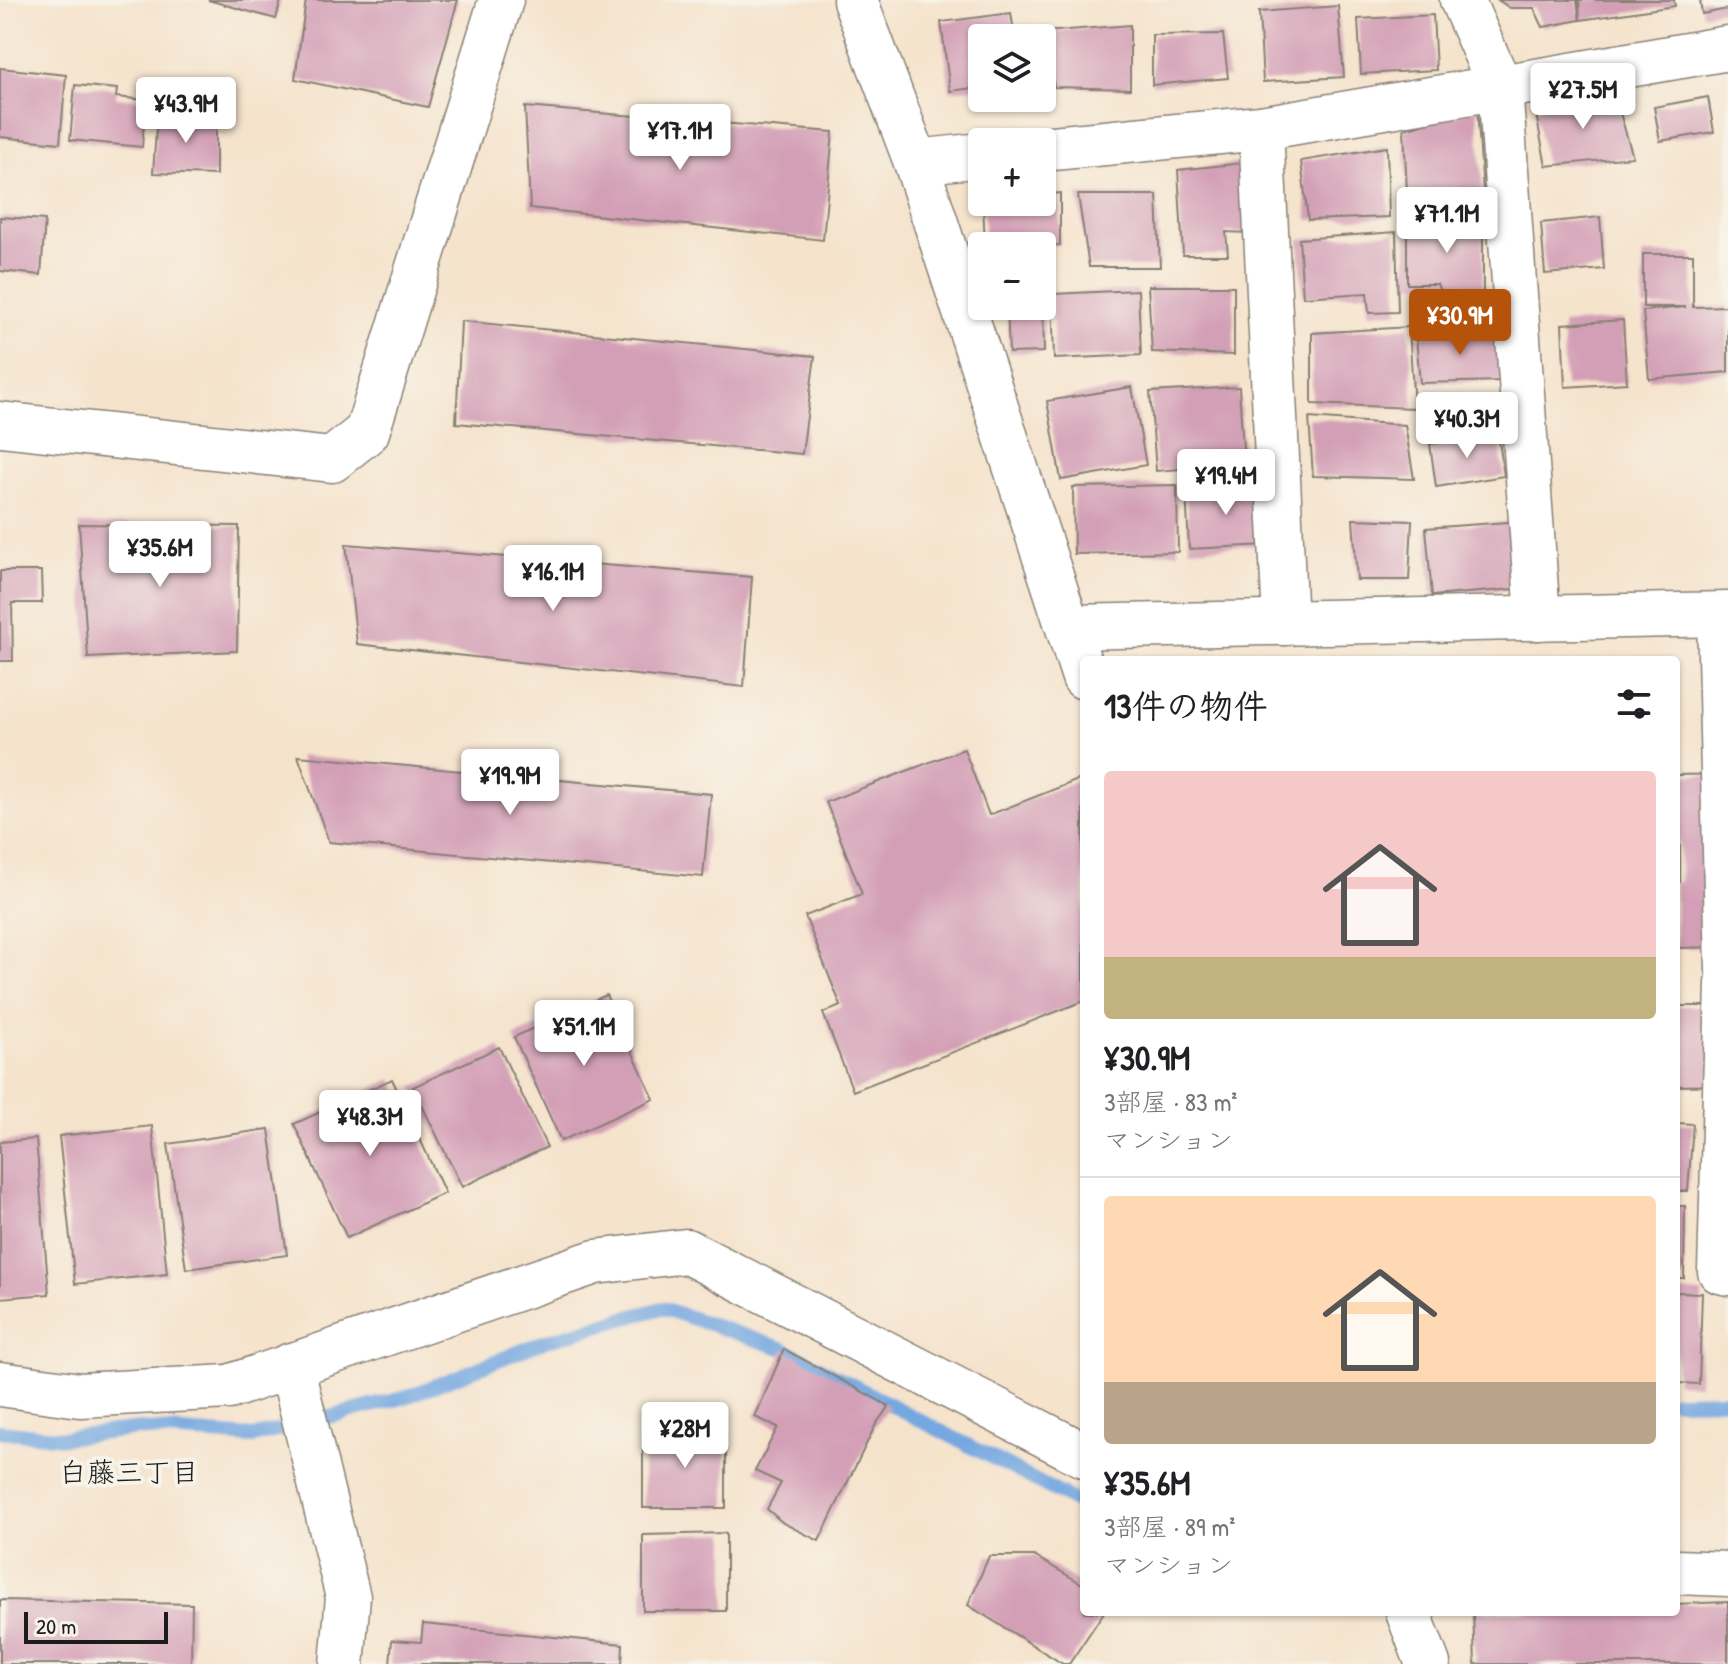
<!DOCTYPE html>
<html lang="ja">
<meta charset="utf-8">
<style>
body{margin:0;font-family:"Patrick Hand","Klee One",sans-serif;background:#f6f6f6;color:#202124;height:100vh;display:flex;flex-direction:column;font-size:30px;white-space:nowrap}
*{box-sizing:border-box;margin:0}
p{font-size:26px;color:#757577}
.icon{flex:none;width:44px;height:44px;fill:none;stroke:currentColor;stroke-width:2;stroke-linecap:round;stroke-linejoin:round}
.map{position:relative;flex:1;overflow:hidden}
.drawer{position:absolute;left:1080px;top:656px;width:600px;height:960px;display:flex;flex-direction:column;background:#fff;border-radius:8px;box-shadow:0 2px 6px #0004}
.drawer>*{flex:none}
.controls{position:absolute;left:968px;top:24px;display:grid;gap:16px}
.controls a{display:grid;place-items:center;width:88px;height:88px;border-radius:8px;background:#fff;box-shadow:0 2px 6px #0004;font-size:40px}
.scale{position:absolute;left:24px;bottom:20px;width:144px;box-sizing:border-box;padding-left:8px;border:4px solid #1c1c1c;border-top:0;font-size:22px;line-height:28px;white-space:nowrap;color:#1c1c1c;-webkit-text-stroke:6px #f7f3e8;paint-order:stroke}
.price{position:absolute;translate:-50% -68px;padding:0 18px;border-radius:8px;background:#fff;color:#222;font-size:26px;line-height:52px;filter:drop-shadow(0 2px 4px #0008)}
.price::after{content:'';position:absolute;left:50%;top:48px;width:24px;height:18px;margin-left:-12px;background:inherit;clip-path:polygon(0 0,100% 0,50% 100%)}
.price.on{background:#b45309;color:#fff}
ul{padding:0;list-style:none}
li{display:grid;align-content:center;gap:16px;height:424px;padding:0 24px}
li+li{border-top:2px solid #e0e0e0}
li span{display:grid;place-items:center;height:248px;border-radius:8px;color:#555}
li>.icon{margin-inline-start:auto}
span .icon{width:144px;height:144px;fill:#fffc;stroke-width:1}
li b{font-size:34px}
h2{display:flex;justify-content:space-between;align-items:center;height:96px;padding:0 24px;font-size:34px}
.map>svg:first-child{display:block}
</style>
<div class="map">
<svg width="1728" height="1664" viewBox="0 0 1728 1664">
<rect width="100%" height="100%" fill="#f7f3e8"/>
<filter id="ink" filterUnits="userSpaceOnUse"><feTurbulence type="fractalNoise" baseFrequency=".0125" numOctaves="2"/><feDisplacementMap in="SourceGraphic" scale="16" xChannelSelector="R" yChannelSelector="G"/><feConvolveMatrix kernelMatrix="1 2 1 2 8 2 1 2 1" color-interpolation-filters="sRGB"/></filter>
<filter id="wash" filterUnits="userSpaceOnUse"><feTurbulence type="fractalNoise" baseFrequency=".006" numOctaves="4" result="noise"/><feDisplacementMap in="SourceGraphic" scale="32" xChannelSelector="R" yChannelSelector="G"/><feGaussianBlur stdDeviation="1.8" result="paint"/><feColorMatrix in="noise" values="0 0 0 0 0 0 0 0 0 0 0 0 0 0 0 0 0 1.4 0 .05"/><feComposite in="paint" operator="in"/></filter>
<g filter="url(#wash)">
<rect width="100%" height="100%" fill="#f5e3cc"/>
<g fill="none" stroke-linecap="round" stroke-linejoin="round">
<!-- stream -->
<g stroke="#74a7e0" stroke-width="14">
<polyline points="1676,1401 1728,1400"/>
<polyline points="0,1431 64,1438 139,1429 253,1437 406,1397 548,1340 662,1308 784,1349 1084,1506"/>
</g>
</g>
<g id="blocks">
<!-- building -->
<g fill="#d39fb6">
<polygon points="208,0 281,0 276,19"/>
<polygon points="306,0 458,0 428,107 295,79"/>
<polygon points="1498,0 1577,0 1580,20 1543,27 1534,8 1510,8"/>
<polygon points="1579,0 1674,0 1675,6 1580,20"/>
<polygon points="1700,0 1728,0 1728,9 1702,14"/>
<polygon points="1338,6 1344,77 1263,82 1259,12"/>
<polygon points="1011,13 1015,38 982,38 982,87 950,91 941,22"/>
<polygon points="1433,15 1436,70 1361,74 1358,19"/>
<polygon points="1130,25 1130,89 1054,87 1044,32"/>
<polygon points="1223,34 1228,78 1152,85 1152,35"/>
<polygon points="0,68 66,75 60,143 0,137"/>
<polygon points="75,85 117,89 116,97 146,100 142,147 70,140"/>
<polygon points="1614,93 1633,157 1546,166 1535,109"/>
<polygon points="1708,97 1714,132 1660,141 1654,107"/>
<polygon points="525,107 833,132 823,240 530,208"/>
<polygon points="1477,109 1483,191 1407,193 1404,129"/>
<polygon points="157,116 216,116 216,175 153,173"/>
<polygon points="1387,147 1389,217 1308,220 1301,161"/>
<polygon points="1243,163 1248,233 1226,232 1228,255 1183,255 1178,170"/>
<polygon points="1060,193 1060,245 985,246 983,203 1042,202 1042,195"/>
<polygon points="1078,195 1157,195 1160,267 1089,267"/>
<polygon points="0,217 45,220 41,275 0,271"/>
<polygon points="1600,217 1604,269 1545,274 1541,223"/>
<polygon points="1407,219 1483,219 1483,296 1442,296 1437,284 1407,284"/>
<polygon points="1396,232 1398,312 1369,313 1367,293 1303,297 1299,239"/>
<polygon points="1643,254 1693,254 1693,307 1728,306 1728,372 1649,379 1643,311 1686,307 1643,307"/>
<polygon points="1148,286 1234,286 1234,355 1152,352"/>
<polygon points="1138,290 1141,355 1054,359 1052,294"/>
<polygon points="1007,306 1043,306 1044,352 1009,353"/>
<polygon points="1623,320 1627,383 1565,387 1562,324"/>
<polygon points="461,321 815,356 802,454 456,423"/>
<polygon points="1409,327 1414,408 1312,404 1312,333"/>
<polygon points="1498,328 1504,381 1420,383 1416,337"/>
<polygon points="1132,387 1146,465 1061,480 1047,401"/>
<polygon points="1239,387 1244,464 1156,471 1150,392"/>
<polygon points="1309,418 1405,425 1414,479 1313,476"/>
<polygon points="1498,433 1504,476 1436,487 1430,444"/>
<polygon points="1177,485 1178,552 1074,554 1073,487"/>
<polygon points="1264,485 1267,545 1189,549 1186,489"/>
<polygon points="1353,519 1412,521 1409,580 1357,580"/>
<polygon points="1521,521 1526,588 1432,596 1426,528"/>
<polygon points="79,524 239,526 237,651 88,658"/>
<polygon points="346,544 752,577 744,687 357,644"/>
<polygon points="0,571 41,571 42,603 12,603 13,661 0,661"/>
<polygon points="964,749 989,815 1083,778 1084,1001 853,1091 823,1013 841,1006 805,916 862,894 826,802"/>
<polygon points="298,756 711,794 703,877 329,842"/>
<polygon points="1724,774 1727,947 1676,948 1676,882 1680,882 1680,839 1676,839 1676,775"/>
<polygon points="606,995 654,1099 561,1141 514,1037"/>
<polygon points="1676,1006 1726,1006 1727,1085 1676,1086"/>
<polygon points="499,1047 547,1147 462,1187 413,1087"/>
<polygon points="392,1079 445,1193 347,1238 294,1124"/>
<polygon points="1676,1123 1693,1124 1688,1191 1676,1191"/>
<polygon points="152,1126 167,1274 75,1284 59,1136"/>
<polygon points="269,1129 287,1255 186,1269 168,1144"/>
<polygon points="36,1139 49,1294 0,1298 0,1142"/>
<polygon points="1676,1206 1685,1206 1684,1278 1676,1278"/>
<polygon points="1676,1292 1702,1293 1699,1384 1676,1383"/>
<polygon points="784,1349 889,1406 876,1424 819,1541 783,1523 767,1509 781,1483 755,1471 778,1427 755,1417"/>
<polygon points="726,1431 726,1508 643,1508 643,1433"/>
<polygon points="726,1533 726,1611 643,1611 643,1535"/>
<polygon points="989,1556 1034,1556 1084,1585 1084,1612 1104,1612 1069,1664 1063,1664 968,1605"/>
<polygon points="0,1600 192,1604 191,1664 0,1664"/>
<polygon points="1728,1602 1728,1664 1475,1664 1473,1612 1676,1612 1676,1604"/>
<polygon points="423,1624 623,1644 622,1664 390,1664 392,1640 421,1642"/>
</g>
</g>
</g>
<g filter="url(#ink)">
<use href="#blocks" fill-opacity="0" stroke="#888074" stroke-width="2"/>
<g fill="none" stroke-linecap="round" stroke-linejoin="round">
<defs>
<g id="minor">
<polyline points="855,0 916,162 1084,677"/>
<polyline points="1462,0 1500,86 1538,618"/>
<polyline points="1261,128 1285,623"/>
<polyline points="1042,149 1261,128 1728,48"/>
<polyline points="916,162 982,155"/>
<polyline points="0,424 332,460 367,432 501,0"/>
<polyline points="1719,615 1728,970"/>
<polyline points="1068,627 1728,614"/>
<polyline points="1728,983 1720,1271 1728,1273"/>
<polyline points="291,1365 348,1597 342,1664"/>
<polyline points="1676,1572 1728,1574"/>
<polyline points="1408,1612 1428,1664"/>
</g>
<polyline id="tertiary" points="0,1384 80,1395 229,1387 595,1262 686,1251 1084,1455"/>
</defs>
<!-- minor casing -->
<use href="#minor" stroke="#888074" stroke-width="47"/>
<!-- tertiary casing -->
<use href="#tertiary" stroke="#888074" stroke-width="47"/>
<!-- minor -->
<use href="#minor" stroke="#fff" stroke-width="44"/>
<!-- tertiary -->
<use href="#tertiary" stroke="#fff" stroke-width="44"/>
</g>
</g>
<g text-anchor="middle" stroke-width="8" stroke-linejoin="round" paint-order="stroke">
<!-- neighbourhood labels -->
<g font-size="28" fill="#1c1c1c" stroke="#f7f3e8">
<text x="129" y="1482">白藤三丁目</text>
</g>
</g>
</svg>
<div class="controls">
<a><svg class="icon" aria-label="layers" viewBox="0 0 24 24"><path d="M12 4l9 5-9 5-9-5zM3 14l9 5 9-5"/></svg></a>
<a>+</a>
<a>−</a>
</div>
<div class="scale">20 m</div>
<b class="price" style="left:1583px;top:131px">¥27.5M</b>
<b class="price" style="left:186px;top:145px">¥43.9M</b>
<b class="price" style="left:680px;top:172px">¥17.1M</b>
<b class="price" style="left:1447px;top:255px">¥71.1M</b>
<b class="price on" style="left:1460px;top:357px">¥30.9M</b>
<b class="price" style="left:1467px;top:460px">¥40.3M</b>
<b class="price" style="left:1226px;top:517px">¥19.4M</b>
<b class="price" style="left:160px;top:589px">¥35.6M</b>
<b class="price" style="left:553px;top:613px">¥16.1M</b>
<b class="price" style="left:510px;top:817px">¥19.9M</b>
<b class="price" style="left:584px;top:1068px">¥51.1M</b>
<b class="price" style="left:370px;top:1158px">¥48.3M</b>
<b class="price" style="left:685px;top:1470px">¥28M</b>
<section class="drawer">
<h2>13件の物件<svg class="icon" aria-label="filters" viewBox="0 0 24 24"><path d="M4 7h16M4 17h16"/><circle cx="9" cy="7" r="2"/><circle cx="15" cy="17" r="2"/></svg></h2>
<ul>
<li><span style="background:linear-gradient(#f6c9c9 75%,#c2b280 0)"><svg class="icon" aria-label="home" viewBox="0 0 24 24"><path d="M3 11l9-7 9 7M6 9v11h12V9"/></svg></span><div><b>¥30.9M</b><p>3部屋 · 83 m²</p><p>マンション</p></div></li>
<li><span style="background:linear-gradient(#ffd9b3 75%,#b9a48a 0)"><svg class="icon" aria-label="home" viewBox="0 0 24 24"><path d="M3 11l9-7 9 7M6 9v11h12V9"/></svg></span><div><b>¥35.6M</b><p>3部屋 · 89 m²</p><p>マンション</p></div></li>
</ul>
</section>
</div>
